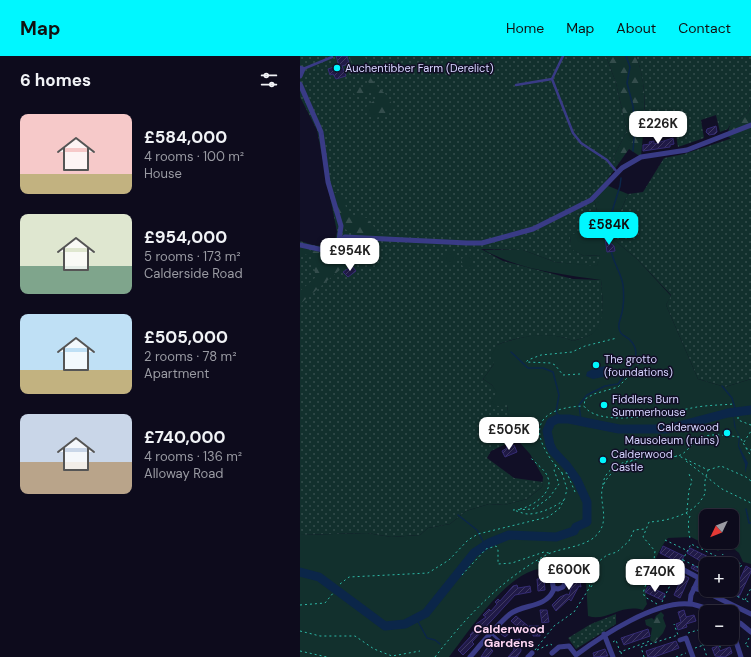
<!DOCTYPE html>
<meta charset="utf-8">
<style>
body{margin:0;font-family:"DM Sans",sans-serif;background:#1b1929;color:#f1f3f6;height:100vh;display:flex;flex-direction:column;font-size:15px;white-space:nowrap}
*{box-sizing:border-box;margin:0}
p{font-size:13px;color:#9a9ba3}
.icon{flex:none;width:22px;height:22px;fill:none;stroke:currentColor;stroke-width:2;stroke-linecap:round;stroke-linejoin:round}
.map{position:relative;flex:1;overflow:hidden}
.sheet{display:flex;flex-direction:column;background:#0d0b1c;width:300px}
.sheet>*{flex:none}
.needle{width:26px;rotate:227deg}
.controls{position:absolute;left:399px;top:453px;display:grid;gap:8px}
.controls a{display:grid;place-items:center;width:40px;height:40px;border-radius:8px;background:#0d0b1c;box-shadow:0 1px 3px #0004,0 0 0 1px #2d2b3b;font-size:20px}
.price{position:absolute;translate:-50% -34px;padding:0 9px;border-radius:8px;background:#fff;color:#222;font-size:13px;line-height:26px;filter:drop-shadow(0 1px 2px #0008)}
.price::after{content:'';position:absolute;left:50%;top:24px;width:12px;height:9px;margin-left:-6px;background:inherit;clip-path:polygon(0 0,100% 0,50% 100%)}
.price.current{background:#00f7ff;color:#111}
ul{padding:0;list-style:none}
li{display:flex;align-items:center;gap:12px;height:100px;padding:0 20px}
li span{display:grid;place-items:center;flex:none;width:112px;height:80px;border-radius:8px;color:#555}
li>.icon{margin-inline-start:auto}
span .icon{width:48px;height:48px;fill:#fffc;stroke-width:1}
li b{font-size:17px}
h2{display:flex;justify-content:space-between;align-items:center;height:48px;padding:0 20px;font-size:17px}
header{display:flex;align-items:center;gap:24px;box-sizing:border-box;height:56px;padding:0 20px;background:#00f7ff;color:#111}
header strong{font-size:19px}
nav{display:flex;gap:22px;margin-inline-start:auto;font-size:14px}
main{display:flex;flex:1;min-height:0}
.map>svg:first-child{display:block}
</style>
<header>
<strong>Map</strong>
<nav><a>Home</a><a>Map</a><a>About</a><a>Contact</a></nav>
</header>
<main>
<section class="sheet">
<h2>6 homes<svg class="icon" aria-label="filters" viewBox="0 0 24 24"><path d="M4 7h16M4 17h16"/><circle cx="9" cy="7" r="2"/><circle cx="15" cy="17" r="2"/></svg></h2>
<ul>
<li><span style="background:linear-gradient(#f6c9c9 75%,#c2b280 0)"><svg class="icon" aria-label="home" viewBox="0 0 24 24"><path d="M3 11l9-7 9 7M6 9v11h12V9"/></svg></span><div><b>£584,000</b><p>4 rooms · 100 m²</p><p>House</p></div></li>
<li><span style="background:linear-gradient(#dfe7d0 65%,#7fa58c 0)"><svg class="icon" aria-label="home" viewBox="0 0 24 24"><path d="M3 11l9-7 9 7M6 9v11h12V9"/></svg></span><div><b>£954,000</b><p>5 rooms · 173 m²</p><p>Calderside Road</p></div></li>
<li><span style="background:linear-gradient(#bfe0f5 70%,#c2b280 0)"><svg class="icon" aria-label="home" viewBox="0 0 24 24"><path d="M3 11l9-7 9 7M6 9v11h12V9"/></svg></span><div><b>£505,000</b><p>2 rooms · 78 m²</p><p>Apartment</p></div></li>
<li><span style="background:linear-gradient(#c9d6e8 60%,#b9a48a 0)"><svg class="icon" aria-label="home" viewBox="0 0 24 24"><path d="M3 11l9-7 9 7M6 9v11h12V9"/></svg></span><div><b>£740,000</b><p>4 rooms · 136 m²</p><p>Alloway Road</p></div></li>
</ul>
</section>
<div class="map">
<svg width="451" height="601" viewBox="0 0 451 601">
<defs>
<pattern id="grass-dots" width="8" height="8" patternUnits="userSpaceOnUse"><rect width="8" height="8" fill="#12302d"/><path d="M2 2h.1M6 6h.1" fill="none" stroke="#344d4c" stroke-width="1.8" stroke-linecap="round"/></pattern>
<pattern id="forest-firs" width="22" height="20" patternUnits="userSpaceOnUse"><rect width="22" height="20" fill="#12302d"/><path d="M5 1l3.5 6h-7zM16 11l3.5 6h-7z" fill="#344d4c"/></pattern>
<pattern id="building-hatch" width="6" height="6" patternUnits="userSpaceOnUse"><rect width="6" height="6" fill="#201a47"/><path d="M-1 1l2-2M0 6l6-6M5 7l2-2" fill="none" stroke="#403a63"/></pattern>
</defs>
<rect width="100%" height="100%" fill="#110f26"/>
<!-- grass -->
<g fill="url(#grass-dots)">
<path d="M0,0h306l10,27 11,48 -14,27 6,5 -25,35 5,22 -29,17 2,12 12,7 17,-1 -4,12 -42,-5 -32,-12 -42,-1 22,12 70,18 28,1c1,13 5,37 -3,49 -6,8 -17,9 -25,12 -22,-10 -54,-5 -76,4l-3,19 -11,15 9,6 6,8 -6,9 15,3c1,10 7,28 5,36l-21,10 -4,7 27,20 29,4 -1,5 -15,12 -23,6 -15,-1 -23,7 -16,13 -22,4 -8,7 -29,2 -24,-4 -67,2v-294c16,5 21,8 35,-1l2,-8 -20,-102 -17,-33z"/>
<path d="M336,0h115v48l-3,8 -12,10h-5l-3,7 -8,3 -4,-17 -15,5 3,18 -26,9 -3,-18 -32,8c3,-26 3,-56 -7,-81z"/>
<polygon points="451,76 451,323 425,331 398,323 366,249 371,239 337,203 313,183 314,170 328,138 343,136 364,102 384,98"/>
<polygon points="316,558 316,568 276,593 268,582 291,568"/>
</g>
<!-- forest -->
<g fill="url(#forest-firs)">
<path d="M50,0h14c7,8 2,16 8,24 6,9 17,14 20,26l-6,9 -11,3 -7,-5 -2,-6 11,-9 -7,-7 -8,5 -7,-1 -3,-4 2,-4h11l4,-4c-5,-10 -19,-15 -19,-27z"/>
<path d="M306,0h30c13,31 8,68 5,101l-12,-8 -10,14 -6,-5 14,-27 -11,-48z"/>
<polygon points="451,48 451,76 432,83 427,80 431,65 436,66 448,56"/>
<path d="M32,133l12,11 3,11 8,5 12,2 11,14 6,3 -1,5c-14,8 -35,-10 -47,-17l-5,-27z"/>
<polygon points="0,191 12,195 29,197 37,191 45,193 49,206 0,248 0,235 16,221 11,200 0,197"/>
<circle cx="150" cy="202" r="5"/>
<circle cx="167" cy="206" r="6"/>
<polygon points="361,556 364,559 363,562 366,570 363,577 354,587 350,584 352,572 346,569 345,564 352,562 354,564 356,560"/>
</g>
<!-- park -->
<path fill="#12302d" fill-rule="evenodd" d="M306,129l22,9 -14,32 -1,13 24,20 34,37 -5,9 32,74 27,8 26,-8v185l-8,-2 -4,-9 -5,-4 -9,-2 -7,4 -27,-14 -23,1c-11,12 -26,50 -21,66l-4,6c-22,-7 -36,12 -55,6l-3,-50c-14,-4 -20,2 -33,4 -6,1 -13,-2 -18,0 -33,11 -64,60 -85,87h-149v-122l67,-2 24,4 29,-2 8,-7 22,-4 16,-13 23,-7 15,1 23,-6 15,-12 1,-10 -13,-23 -17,-19 -3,-6 -3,-24 -9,1 -7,-3 6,-10 -5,-8 -9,-6 11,-15 -3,-8 6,-11c24,-9 52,-15 76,-4 5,-2 11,-3 15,-5 20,-9 14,-39 13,-56 -40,-6 -81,-10 -117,-30h39l32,12 42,4 3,-11 -16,1 -13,-7 -1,-13 29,-16 -5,-22zM406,460h26v26h-26z"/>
<!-- water -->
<g fill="#0b2649">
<polygon points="306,310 311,314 307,320 293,323 286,320 287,316 295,312"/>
<polygon points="433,356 436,373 440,381 439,390 448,407 445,417 445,408 438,390 439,380 434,370"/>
</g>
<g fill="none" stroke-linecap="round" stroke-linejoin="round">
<!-- stream -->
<g stroke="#0b2649" stroke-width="1.5">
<polyline points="326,0 330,11 327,27 333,50 335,69 333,95"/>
<polyline points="307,183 309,165 320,130 321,122"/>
<polyline points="211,296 228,312 243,312 253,316 259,339 256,356 261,363"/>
<polyline points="422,330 432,342 436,356"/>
<path d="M281,364l-2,-15 8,-10 18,-9 13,-2c9,-14 28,-29 11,-45 -5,-4 -9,-4 -10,-11 -1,-5 1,-7 2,-12 3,-9 3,-21 2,-31 -2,-13 -10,-22 -12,-35"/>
<polyline points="446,453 449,467 451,467"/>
<polyline points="158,459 177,474 185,489"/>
<polyline points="116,562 127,582 135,584 140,588"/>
</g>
<!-- river -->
<polyline stroke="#0b2649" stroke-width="9" points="0,516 19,521 85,570 105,568 126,557 174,497 189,487 209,479 256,481 274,475 276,471 287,466 287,446 277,424 267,410 253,395 250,389 247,375 251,366 257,363 269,363 319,373 367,373 428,357 451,354"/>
</g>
<!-- building -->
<g fill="url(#building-hatch)" stroke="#352c74">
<polygon points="36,0 47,0 49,8 42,10 46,20 36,23 33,18 30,19 28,13 39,9"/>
<polygon points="416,70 417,76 415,78 409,79 406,76 407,73"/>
<polygon points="373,82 374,88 370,89 370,91 343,95 343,89 350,88 349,86 354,85 354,88"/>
<polygon points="309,181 309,186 314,190 315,195 307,196 305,182"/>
<polygon points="52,210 56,215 48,221 43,216"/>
<polygon points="206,387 210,391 214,389 217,396 205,401 202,395 207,392"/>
<polygon points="363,490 384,500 380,507 360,497"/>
<polygon points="390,492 423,508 402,506 387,497"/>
<polygon points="429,501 435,504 433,508 425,508"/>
<polygon points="354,509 374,518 371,525 351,516"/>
<polygon points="393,509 406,516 406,520 391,512"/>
<polygon points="446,510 451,513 451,516 439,541 433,538"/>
<polygon points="274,512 277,519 279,519 281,531 279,530 271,545 269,543 256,555 252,549 260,541 267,538 269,539 273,527 272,519 270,520 268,515"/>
<polygon points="383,519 389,522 380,542 374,539"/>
<polygon points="244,522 245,534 238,535 237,523"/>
<polygon points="217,529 218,532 230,530 231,536 215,539 172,586 174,588 163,599 158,594 171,580 170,579 178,570 176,568 186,561 183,559 189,553 191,555 197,548 195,546 198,543 200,545 213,530"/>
<polygon points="348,530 365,538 362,544 345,536"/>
<polygon points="240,554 247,554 249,566 242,567"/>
<polygon points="384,554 386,561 394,559 396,565 386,568 387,571 378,574 376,568 381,566 378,556"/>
<polygon points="216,560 228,570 223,575 216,572 218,571 211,565"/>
<polygon points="229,570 239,570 240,580 233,580 233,577 229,577"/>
<polygon points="206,571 211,576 205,581 200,577"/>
<polygon points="348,573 350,580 324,589 321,582"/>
<polygon points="220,583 221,595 217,601 208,601 214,594 213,584"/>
<polygon points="376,585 379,592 354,601 348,601 346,595"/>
<polygon points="188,590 193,595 188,601 181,601"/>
<polygon points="418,590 420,595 430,591 432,597 425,601 415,600 412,592"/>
<polygon points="305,593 308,600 294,601 293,597"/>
</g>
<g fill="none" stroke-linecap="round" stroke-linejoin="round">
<!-- path -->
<g stroke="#2db9a7" stroke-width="1" stroke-dasharray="2 3" stroke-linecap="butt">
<path d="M340,302l-3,10 -19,19 -24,7 -9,5 -1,7c16,24 90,5 113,1 13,-2 25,-2 37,-3"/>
<polyline points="280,318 263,319 255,309 251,307 226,306 228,304 241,299 272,296 285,290 317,282"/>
<polyline points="438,361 438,364 451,369"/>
<polyline points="444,386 451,375"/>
<polyline points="446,392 451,400"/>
<polyline points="366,400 377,400"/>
<polyline points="386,405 422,433 451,447"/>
<path d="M256,409l-2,5 5,14 -10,14 -16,11 -20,1c5,1 10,4 15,4 12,0 27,-7 36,-14"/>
<polyline points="408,414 421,410 446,421 451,425"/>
<polyline points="262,417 267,433 265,441"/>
<path d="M303,429c1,-19 25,-25 40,-27"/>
<path d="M275,436l-8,-19h-5c-5,-7 -11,-12 -15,-20 -21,-35 6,-46 37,-47"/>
<path d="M220,453c11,-2 34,-16 28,-31 -2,-8 -13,-15 -18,-21"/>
<polyline points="387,454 389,434 392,425 389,418"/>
<path d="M386,457l4,3c-3,6 -1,16 0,23"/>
<polyline points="365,484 386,494"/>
<polyline points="383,504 406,515"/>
<polyline points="355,508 376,517"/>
<polyline points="418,508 423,498"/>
<polyline points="380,509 391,488 420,502 417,508"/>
<polyline points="162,519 186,493 196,490 198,494 198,508 212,507 244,496 249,497"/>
<polyline points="432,521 439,507 442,508 432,528"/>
<polyline points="40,528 49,521 128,517 149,504 168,484 178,478 248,461 259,453 265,442"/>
<polyline points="291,531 297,521 296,511 298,506 307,499 317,496 329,485 334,474 345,473"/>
<polyline points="424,534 451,547"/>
<polyline points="445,544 451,532"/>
<polyline points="362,546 377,515"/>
<path d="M357,548l-12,-7 -2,-4 11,-33 1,-9 -12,-14 6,-15c18,-1 44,-7 54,-25 4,-5 1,-10 2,-15 0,-4 2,-8 3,-12l-29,-14"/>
<polyline points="0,549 25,547 34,536"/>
<polyline points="0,575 20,580 55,580 74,593 92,600 120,595"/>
<polyline points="388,577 398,574 407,601"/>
<polyline points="449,582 445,589 451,592"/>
<polyline points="418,584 425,582"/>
<polyline points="313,586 316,584 320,596 350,585"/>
<polyline points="395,592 418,584 421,594"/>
<polyline points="235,594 254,570 274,556 290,531 282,506 246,510 242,509 238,505"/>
<polyline points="237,594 250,588 252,589"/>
<polyline points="0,595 27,601"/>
<polyline points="321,596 322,601"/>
<path d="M135,601c31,-40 66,-77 111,-102 14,-7 32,-7 46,-16 22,-16 5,-37 11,-53 7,-17 27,-27 44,-29 10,-1 21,1 31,-1 7,-2 12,-10 18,-15 11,-10 30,-5 44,-4l6,11 5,2"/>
<polyline points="344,601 341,591 378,579 374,568"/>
<polyline points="376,601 386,597"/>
</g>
<!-- service -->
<g stroke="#393b86" stroke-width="2.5">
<polyline points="263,0 252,23 273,77 281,87 307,104 317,116"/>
<polyline points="3,13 32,1"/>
<polyline points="216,29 252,23"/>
<polyline points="399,522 406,525"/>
<polyline points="192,578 203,588"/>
</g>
<!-- minor -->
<g stroke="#393b86" stroke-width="5">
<polyline points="0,12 3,13 0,20"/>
<polyline points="0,28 21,76 28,126 41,170 39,184"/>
<polyline points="0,189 23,194 45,181 167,187 182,187 233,173 291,144 322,112 341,101 387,94 451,69"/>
<polyline points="382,513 399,522 391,539 390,547"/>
<polyline points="394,532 404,535 451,558"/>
<polyline points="432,572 440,567 451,576"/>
<polyline points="432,573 441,601"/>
<polyline points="304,578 313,601"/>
<polyline points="380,584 386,582 393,601"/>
<path d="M252,597l7,-6 10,-1 7,9c27,-20 79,-54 113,-51 8,0 18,5 26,8"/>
<path d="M170,601c12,-14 26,-31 40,-43 13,-10 35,-6 43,-23 2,-4 -2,-7 0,-11l5,-3 4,1 3,5 -2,4 -5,2 -4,-1"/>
<polyline points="228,601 232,597"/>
</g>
</g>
<!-- markers -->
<g fill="#00f7ff" stroke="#110f26" stroke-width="1.5">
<circle cx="37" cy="12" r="4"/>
<circle cx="296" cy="309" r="4"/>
<circle cx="304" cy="349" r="4"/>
<circle cx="427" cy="377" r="4"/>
<circle cx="303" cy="404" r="4"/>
</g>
<g text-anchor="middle" stroke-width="3" stroke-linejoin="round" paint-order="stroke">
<!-- poi labels -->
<g font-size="11" fill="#d6d4ff" stroke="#110f26" text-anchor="start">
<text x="45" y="16">Auchentibber Farm (Derelict)</text>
<text x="304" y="307">The grotto<tspan x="304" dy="13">(foundations)</tspan></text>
<text x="312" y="347">Fiddlers Burn<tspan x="312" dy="13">Summerhouse</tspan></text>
<text x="419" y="375" text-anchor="end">Calderwood<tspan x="419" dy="13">Mausoleum (ruins)</tspan></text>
<text x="311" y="402">Calderwood<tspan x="311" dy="13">Castle</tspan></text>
</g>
<!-- neighbourhood labels -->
<g font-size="12" font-weight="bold" fill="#ffd6f3" stroke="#110f26">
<text x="209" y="577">Calderwood<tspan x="209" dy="14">Gardens</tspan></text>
</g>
</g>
</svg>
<div class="controls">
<a><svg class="needle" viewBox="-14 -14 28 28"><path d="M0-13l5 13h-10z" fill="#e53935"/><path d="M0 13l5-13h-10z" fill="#9a9ba3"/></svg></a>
<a>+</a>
<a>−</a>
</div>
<b class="price" style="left:358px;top:89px">£226K</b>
<b class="price current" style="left:309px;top:190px">£584K</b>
<b class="price" style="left:50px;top:216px">£954K</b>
<b class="price" style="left:209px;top:395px">£505K</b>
<b class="price" style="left:269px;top:535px">£600K</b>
<b class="price" style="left:355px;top:537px">£740K</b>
</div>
</main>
